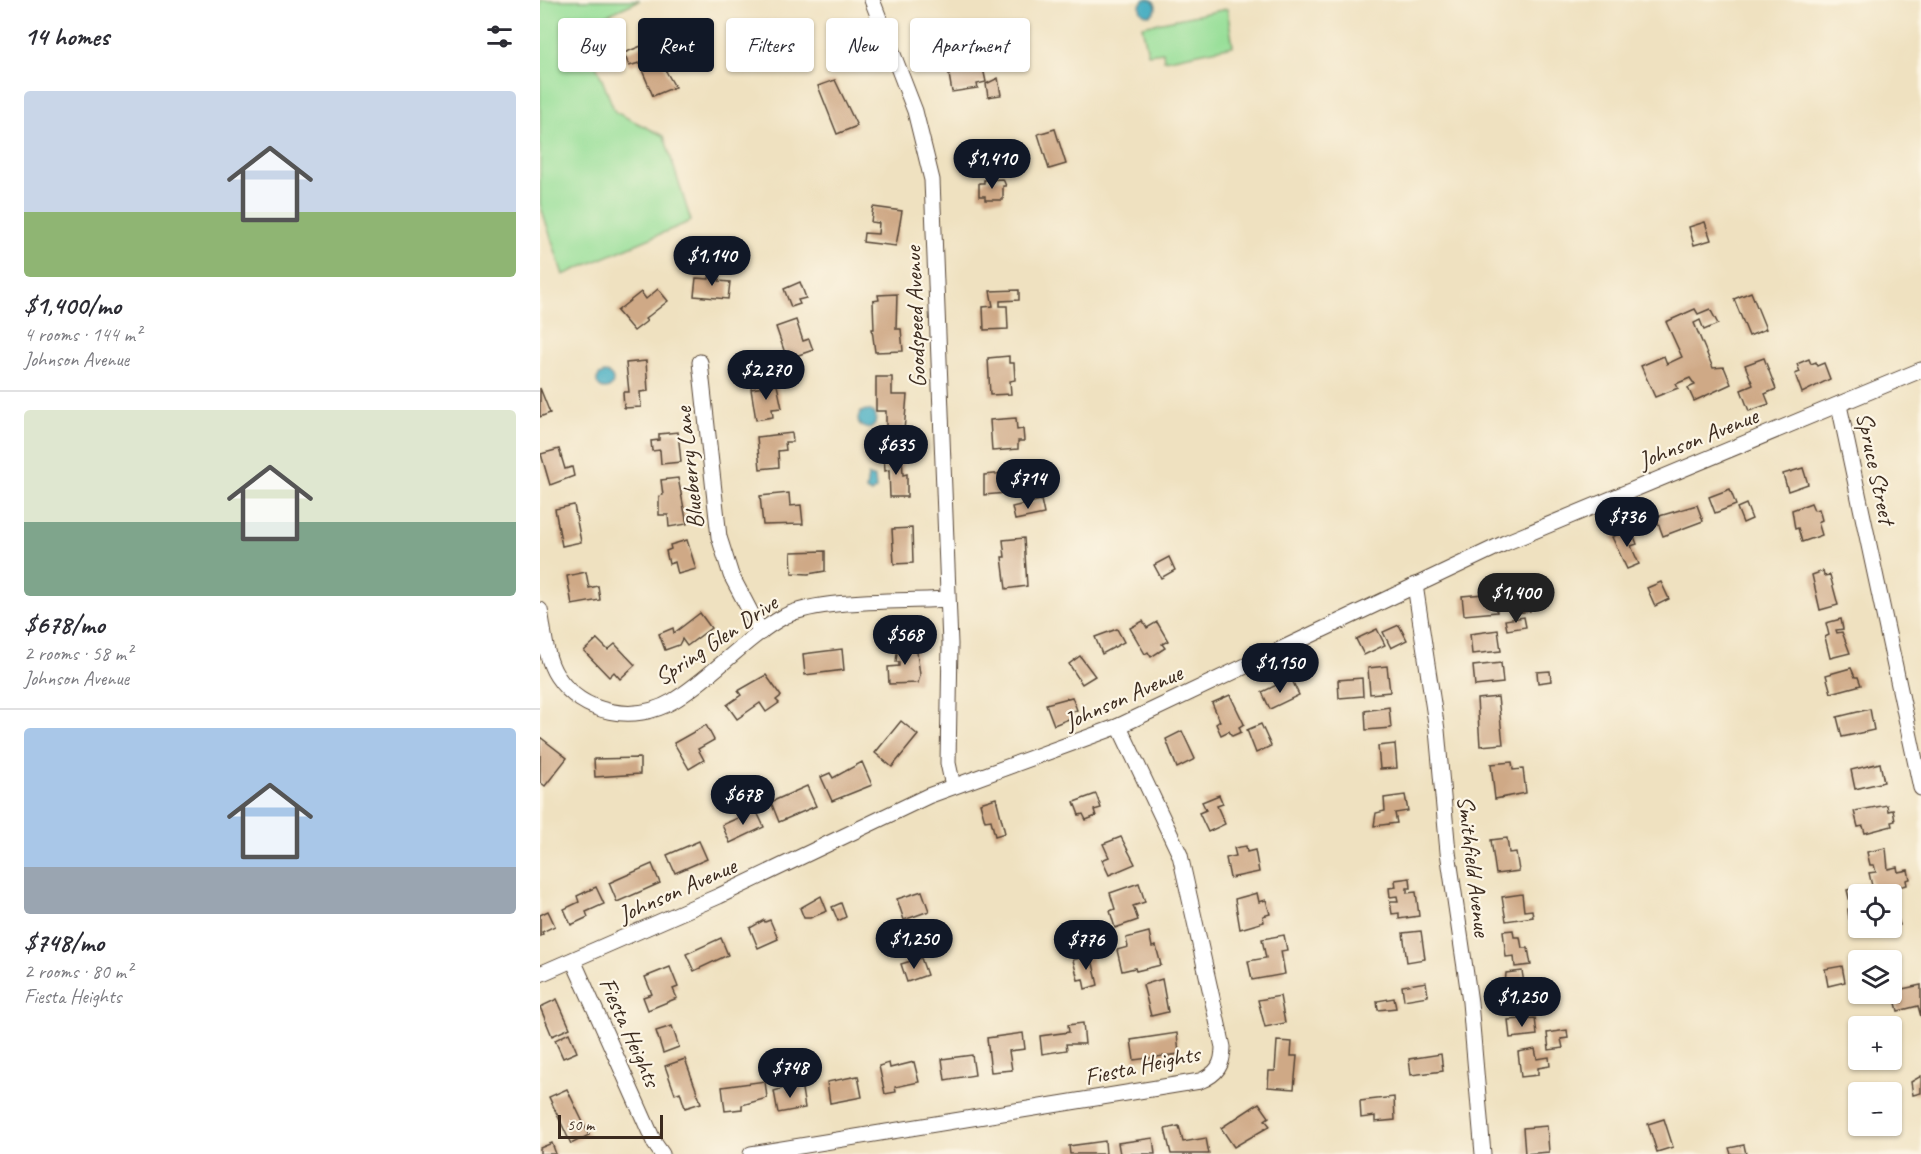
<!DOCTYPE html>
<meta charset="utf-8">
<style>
body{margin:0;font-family:Caveat,sans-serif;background:#f7f7f7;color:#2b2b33;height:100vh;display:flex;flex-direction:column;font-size:22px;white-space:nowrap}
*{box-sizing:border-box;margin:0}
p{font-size:20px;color:#7c7c81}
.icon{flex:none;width:33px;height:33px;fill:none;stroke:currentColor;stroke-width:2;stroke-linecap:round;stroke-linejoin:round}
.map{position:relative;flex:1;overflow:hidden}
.drawer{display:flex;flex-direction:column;background:#fff;width:540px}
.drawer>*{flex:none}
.top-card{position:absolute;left:18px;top:18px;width:570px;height:54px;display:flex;gap:12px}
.controls{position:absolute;left:1308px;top:884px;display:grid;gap:12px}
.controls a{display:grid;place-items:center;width:54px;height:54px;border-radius:6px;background:#fff;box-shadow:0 2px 4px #0004;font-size:30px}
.scale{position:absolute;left:18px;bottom:15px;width:105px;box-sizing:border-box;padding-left:6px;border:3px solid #3b2a1e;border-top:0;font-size:16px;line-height:21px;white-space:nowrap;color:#3b2a1e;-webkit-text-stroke:4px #fcf5e5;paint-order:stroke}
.price{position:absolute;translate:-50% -51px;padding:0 14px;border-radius:21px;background:#111827;color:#fff;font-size:20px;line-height:39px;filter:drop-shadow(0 2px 3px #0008)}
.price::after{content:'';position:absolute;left:50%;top:36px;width:18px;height:14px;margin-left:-9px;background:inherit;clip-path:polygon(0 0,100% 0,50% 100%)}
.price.active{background:#222;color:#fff}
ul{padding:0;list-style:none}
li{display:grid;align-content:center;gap:12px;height:318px;padding:0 24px}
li+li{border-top:2px solid #e1e1e2}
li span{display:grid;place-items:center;height:186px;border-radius:6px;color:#555}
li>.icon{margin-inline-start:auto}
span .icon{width:108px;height:108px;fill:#fffc;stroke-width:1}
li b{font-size:26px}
h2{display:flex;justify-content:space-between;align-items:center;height:72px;padding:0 24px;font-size:26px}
.pill{padding:0 21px;border-radius:6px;background:#fff;box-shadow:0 2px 4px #0004;font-size:21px;line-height:54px}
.pill.active{background:#111827;color:#fff}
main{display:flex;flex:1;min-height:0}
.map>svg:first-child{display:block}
</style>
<main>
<section class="drawer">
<h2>14 homes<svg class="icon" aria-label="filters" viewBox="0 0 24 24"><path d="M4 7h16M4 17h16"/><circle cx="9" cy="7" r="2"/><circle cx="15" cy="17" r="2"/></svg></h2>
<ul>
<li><span style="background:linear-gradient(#c9d6e8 65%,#8fb573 0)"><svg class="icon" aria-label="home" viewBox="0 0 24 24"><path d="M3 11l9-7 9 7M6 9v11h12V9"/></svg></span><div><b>$1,400/mo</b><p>4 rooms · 144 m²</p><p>Johnson Avenue</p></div></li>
<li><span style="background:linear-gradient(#dfe7d0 60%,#7fa58c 0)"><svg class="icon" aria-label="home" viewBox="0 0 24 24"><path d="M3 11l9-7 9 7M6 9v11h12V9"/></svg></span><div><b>$678/mo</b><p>2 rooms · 58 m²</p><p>Johnson Avenue</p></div></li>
<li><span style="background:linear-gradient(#a9c7e8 75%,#9aa5b1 0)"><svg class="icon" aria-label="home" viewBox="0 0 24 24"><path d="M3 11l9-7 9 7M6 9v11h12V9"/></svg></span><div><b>$748/mo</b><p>2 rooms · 80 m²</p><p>Fiesta Heights</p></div></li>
</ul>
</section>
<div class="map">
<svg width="1381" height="1154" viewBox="0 0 1381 1154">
<rect width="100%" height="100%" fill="#fcf5e5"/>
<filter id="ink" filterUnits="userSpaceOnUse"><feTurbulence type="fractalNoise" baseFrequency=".0167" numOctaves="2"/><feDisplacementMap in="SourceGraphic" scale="12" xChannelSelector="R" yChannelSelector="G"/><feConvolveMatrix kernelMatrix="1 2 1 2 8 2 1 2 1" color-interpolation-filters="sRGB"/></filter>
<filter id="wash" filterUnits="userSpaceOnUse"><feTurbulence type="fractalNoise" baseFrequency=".008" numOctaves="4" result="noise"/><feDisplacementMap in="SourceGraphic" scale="24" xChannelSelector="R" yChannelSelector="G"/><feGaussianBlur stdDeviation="1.35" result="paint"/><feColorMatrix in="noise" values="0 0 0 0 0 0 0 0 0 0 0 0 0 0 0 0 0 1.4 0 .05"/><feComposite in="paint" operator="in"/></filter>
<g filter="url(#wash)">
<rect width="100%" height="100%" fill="#efe1c0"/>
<!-- green -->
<g fill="#98df99" stroke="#6a845c" stroke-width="1.5">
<polygon points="0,0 100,0 41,27 75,112 124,136 151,221 23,275 0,204"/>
<polygon points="687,9 693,46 624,60 623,52 608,54 602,26"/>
</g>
<!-- water -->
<g fill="#41abc1" stroke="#3e6a70" stroke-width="1.5">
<circle cx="608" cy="7" r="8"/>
<circle cx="65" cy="381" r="8"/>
<circle cx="327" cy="419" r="9"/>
<polygon points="328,475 335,478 336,489 331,493 326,490"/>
</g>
<g id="blocks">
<!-- building -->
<g fill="#cfa986">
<polygon points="116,40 127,73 135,87 113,96 99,63 89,66 84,53"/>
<polygon points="433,64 434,69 443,68 446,82 437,84 438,88 412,92 408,69"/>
<polygon points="458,78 461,95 448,97 446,84"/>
<polygon points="295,80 317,126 297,134 278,86"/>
<polygon points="515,129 526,164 509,169 498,134"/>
<polygon points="463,179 466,186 463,186 463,200 445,200 445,196 439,196 439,183 444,183 444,180"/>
<polygon points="333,207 362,211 356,246 323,242 324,233 338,234 339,223 331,222"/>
<polygon points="1165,222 1171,240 1154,245 1149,227"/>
<polygon points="171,270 181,271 179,281 190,282 188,299 154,296 156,278 169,279"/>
<polygon points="260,282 266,298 258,300 260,304 251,307 244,289"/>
<polygon points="118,289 128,301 105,319 107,321 94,331 77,311 101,292 106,299"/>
<polygon points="479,290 479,300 460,301 460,306 467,306 468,329 444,330 443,307 453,306 450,291"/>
<polygon points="1211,292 1226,329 1209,336 1194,299"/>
<polygon points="357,294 356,329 361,329 363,351 335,352 332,329 334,329 333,301 339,300 338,295"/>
<polygon points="1155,309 1158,314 1170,309 1178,324 1164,330 1160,320 1154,323 1173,368 1184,367 1191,384 1154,401 1148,388 1155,385 1150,378 1136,384 1138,388 1115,397 1101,366 1124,356 1127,364 1142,357 1126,322"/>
<polygon points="256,320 263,341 269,339 273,350 247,359 236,327"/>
<polygon points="469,356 469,363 474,363 475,380 470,381 471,394 450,395 448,358"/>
<polygon points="1224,358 1236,389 1225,394 1229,404 1209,411 1201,390 1213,385 1205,365"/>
<polygon points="1269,359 1271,364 1276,362 1277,366 1284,363 1290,379 1262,393 1255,374 1260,372 1257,364"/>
<polygon points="106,361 108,391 100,392 101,407 84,408 83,392 89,392 86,363"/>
<polygon points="336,377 352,377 352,395 367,395 364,431 346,431 346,411 336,411"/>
<polygon points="237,385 242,408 232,409 233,417 216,420 211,389"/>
<polygon points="0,388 10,413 0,417"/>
<polygon points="476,418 477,430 483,429 484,441 478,441 478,449 452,451 450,420"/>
<polygon points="138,432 141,462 121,464 120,450 112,451 111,441 119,440 119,434"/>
<polygon points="252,433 253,442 245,442 246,450 238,451 239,467 220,469 217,437"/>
<polygon points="19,449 25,469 32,467 34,476 10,485 1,454"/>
<polygon points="362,455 363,475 367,474 367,497 350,497 349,470 345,471 344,456"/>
<polygon points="1263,468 1268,484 1248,491 1243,474"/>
<polygon points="465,473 466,493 444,495 444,475"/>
<polygon points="138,478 147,524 129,527 128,515 119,515 119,496 123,495 121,480"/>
<polygon points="1190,489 1196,505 1175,513 1169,497"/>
<polygon points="249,493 250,506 261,505 263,524 223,525 220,496"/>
<polygon points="501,500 504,514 475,520 472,507"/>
<polygon points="1271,503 1274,510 1279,509 1282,520 1278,522 1282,535 1262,542 1258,528 1255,529 1252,510"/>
<polygon points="1206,504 1212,519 1203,523 1197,508"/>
<polygon points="34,505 41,542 22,546 15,509"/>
<polygon points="1157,505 1163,521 1123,536 1116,517"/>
<polygon points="372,528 373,563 354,564 352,529"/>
<polygon points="1091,529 1097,544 1091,546 1099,564 1087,569 1072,537"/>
<polygon points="484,538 487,586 466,589 462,557 465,557 463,540"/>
<polygon points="147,540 156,569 138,574 135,562 129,564 126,551 131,549 130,545"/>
<polygon points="285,551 285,571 268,574 252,573 251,552"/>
<polygon points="629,557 635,570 621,578 614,565"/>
<polygon points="1283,571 1284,576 1290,575 1298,605 1280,610 1272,575"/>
<polygon points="46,572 49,588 58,586 60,600 32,605 27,576"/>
<polygon points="1121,582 1129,599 1115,606 1107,588"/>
<polygon points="955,593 957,612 924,615 922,596"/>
<polygon points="989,597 990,611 976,613 974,598"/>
<polygon points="160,613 171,628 147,646 142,639 139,645 125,650 119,634 133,628 134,633"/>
<polygon points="984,617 986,627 967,630 965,620"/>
<polygon points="1301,619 1303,629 1296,630 1297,633 1302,632 1310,653 1290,658 1285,637 1289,635 1286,623"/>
<polygon points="603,621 607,628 617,622 628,641 622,644 625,648 611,657 608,652 605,654 590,628"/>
<polygon points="859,625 867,640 851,648 843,632"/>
<polygon points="577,629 584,642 562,654 555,637"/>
<polygon points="837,629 845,645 824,655 816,639"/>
<polygon points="958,630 961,651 932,654 930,634"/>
<polygon points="57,639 68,650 75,644 95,665 80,679 74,672 69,677 44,651"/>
<polygon points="376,644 380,675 378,683 349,684 348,667 359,666 359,662 356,662 358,645"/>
<polygon points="302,649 304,670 265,675 263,654"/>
<polygon points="540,656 555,676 542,684 529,664"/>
<polygon points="961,663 963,683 935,686 933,666"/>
<polygon points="847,666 850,692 830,694 828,668"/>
<polygon points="1311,668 1315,677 1318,677 1321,685 1291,693 1286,675"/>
<polygon points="1010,671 1011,681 998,683 997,672"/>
<polygon points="226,675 241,696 236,700 239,703 226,712 220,703 197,719 187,705 201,695 198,691"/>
<polygon points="751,678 759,695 730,709 722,692"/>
<polygon points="822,678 823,696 799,698 798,680"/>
<polygon points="690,695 704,724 699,727 701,732 692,736 689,731 681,735 676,724 680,721 672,703"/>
<polygon points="532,697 537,710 529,713 531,718 514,725 506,704"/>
<polygon points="958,697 963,744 940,746 937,699"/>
<polygon points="849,707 851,728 826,730 825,711"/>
<polygon points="1330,709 1334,730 1302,737 1297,717"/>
<polygon points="361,721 378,735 352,767 335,753"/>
<polygon points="721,724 731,746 716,753 707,730"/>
<polygon points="166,725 174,740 158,749 164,760 149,769 134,743"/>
<polygon points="642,731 655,759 637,768 626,739"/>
<polygon points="0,737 27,758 5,786 0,782"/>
<polygon points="855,744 857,768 840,769 838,746"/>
<polygon points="100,758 100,774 55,777 54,759"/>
<polygon points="322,762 332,785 292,801 281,777 290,773 293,778"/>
<polygon points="972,762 973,770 983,769 986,793 955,799 951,764"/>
<polygon points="1340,763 1344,782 1315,789 1311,770"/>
<polygon points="267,786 276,806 239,822 231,802"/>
<polygon points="556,794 561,808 554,810 556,816 546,820 543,814 539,815 534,802"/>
<polygon points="679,795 683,804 677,806 685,824 668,832 659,813 666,810 662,802"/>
<polygon points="865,795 868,811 855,813 857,823 834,826 836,813 845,811 844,798"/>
<polygon points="456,798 465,833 455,836 451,820 445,821 440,803"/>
<polygon points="1347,805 1348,811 1353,810 1355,821 1351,822 1352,826 1325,833 1323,826 1318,827 1314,811"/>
<polygon points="216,810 224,827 190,843 182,825"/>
<polygon points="581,837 595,864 569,875 562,860 569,857 563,844"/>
<polygon points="967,838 969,853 976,852 979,871 956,874 951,840"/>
<polygon points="159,841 167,859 135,873 127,855"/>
<polygon points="706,846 707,852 715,850 719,872 690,878 686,858 696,856 694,848"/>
<polygon points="1346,848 1348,869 1357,867 1358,872 1368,870 1370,879 1366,880 1367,885 1339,891 1338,885 1332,886 1329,873 1336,872 1334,865 1330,865 1327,852"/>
<polygon points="112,864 120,883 77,902 69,883"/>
<polygon points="870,878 871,888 867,888 867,893 876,892 879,916 859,919 859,913 852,914 850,901 858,901 857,896 850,897 849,888 856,887 855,880"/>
<polygon points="599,883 605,902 593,906 598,920 575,928 570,911 575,909 570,893"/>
<polygon points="1321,886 1324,894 1318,894 1318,904 1311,906 1307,890"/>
<polygon points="56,887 64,904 46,912 48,917 31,925 24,909 39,902 37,896"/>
<polygon points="382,891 389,911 364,920 357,899"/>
<polygon points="717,893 719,902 726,900 730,914 723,916 724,922 700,929 695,899"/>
<polygon points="982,894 984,911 992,910 993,917 966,921 962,897"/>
<polygon points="281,896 287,911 270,918 264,918 260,908"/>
<polygon points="301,903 306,917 298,921 292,907"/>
<polygon points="1352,905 1354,905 1360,925 1352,928"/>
<polygon points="1318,907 1318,918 1309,919 1308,909"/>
<polygon points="8,911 15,926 2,932 3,934 0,936 0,915"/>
<polygon points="224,920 225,922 230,920 238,939 218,948 210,928"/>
<polygon points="1323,927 1351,927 1351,928 1325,935"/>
<polygon points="973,930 974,937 980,937 982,948 988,948 991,965 975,967 974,956 966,957 963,931"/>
<polygon points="881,931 885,959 867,962 863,933"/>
<polygon points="609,932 612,947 616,946 621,965 596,971 595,968 582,971 577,950 588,947 586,938"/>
<polygon points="744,935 747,950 741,951 745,974 712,980 708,961 726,958 722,939"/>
<polygon points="181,938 188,955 154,971 146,954"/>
<polygon points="551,955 558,985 545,989 543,979 538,980 533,960"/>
<polygon points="381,958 387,975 367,982 361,964"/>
<polygon points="1302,966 1305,982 1288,986 1285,969"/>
<polygon points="130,967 138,987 133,989 137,998 108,1010 103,997 112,994 105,977"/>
<polygon points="982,971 984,983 990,982 992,996 980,1000 980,995 969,996 965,985 966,973"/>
<polygon points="622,979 628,1012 611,1016 603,985"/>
<polygon points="886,982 888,996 864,1000 862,986"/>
<polygon points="1381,985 1381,1017 1378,1006 1358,1011 1353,991"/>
<polygon points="740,996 745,1023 725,1027 718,1000"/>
<polygon points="854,998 856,1008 838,1010 837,1001"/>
<polygon points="17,999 30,1028 12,1036 0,1007"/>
<polygon points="995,1018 997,1035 970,1038 968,1020"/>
<polygon points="543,1023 545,1044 526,1044 527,1050 502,1054 500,1036 529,1032 528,1025"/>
<polygon points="132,1026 139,1047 123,1053 116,1031"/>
<polygon points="1027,1030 1028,1038 1021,1039 1023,1048 1009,1050 1007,1033"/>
<polygon points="29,1033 37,1052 23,1058 15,1040"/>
<polygon points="483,1033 485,1049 469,1051 472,1070 451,1072 447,1038"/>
<polygon points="637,1033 639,1054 594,1060 591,1040"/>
<polygon points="737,1041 752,1042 751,1056 757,1056 754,1089 728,1087 729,1071 735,1071"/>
<polygon points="995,1049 997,1059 1009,1057 1010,1066 998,1068 998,1075 981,1077 978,1052"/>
<polygon points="901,1054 903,1071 871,1075 869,1059"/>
<polygon points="432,1055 435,1075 405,1080 402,1059"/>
<polygon points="145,1059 161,1103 145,1108 140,1092 135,1094 125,1066"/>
<polygon points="374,1062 379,1082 355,1087 356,1092 345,1094 339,1066 349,1063 350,1068"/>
<polygon points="318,1076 322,1097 290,1103 287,1082"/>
<polygon points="1381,1076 1381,1093 1373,1095 1371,1082"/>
<polygon points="225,1081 227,1098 202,1105 202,1109 185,1111 182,1087"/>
<polygon points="261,1083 265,1108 238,1113 234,1091"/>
<polygon points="27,1089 49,1135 31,1144 9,1097"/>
<polygon points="854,1097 855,1120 835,1122 835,1116 821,1118 820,1101"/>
<polygon points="719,1103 729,1117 725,1120 730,1126 694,1147 681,1128"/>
<polygon points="1124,1119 1133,1147 1117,1152 1108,1124"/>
<polygon points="639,1126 643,1142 666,1138 669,1154 631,1154 625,1129"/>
<polygon points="1007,1126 1009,1152 985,1154 983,1128"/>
<polygon points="613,1138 615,1154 580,1154 578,1143"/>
<polygon points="565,1141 566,1154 530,1154 529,1146"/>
<polygon points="12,1143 16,1154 0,1154 0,1148"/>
<polygon points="1204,1145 1206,1154 1191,1154 1189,1148"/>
</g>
</g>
</g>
<g filter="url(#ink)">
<use href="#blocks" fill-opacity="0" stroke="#564536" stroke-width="1.5"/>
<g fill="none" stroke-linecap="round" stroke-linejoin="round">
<defs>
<g id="minor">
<polyline points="332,0 375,111 392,180 410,644 408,763 413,786"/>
<polyline points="160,362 179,537 191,575 221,632"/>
<polyline points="1299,405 1381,788"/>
<polyline points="875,585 897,730 908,852 930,1002 943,1154"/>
<path d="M0,610c4,21 5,48 17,66 25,38 77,48 116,25 40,-24 71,-63 112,-85 36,-18 120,-14 162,-17"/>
<polyline points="33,960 115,1144 122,1154"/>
<polyline points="0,974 179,896 388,796 579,726 965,543 1381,370"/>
<path d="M211,1154l449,-73c17,-7 23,-16 23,-34l-43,-192 -61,-129"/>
</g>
</defs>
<!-- minor casing -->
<use href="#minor" stroke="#564536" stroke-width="17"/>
<!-- minor -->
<use href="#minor" stroke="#fff" stroke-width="15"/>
</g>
</g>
<g text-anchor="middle" stroke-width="4.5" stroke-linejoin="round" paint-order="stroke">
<!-- street labels -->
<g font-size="24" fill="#3b2a1e" stroke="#fcf5e5">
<text transform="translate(375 317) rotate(-92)" y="8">Goodspeed Avenue</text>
<text transform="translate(1158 438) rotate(-22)" y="8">Johnson Avenue</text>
<text transform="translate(149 468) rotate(-96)" y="8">Blueberry Lane</text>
<text transform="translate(1336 468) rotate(78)" y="8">Spruce Street</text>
<text transform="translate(176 640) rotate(-34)" y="8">Spring Glen Drive</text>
<text transform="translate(583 697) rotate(-24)" y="8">Johnson Avenue</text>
<text transform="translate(934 866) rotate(83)" y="8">Smithfield Avenue</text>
<text transform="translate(137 890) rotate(-24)" y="8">Johnson Avenue</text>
<text transform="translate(90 1032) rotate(66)" y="8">Fiesta Heights</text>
<text transform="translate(602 1065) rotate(-12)" y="8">Fiesta Heights</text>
</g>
</g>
</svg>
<div class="controls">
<a><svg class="icon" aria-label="locate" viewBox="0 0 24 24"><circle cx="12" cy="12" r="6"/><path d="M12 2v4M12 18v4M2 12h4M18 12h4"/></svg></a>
<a><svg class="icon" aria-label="layers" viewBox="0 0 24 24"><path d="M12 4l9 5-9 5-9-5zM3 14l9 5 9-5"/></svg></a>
<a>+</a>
<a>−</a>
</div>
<div class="scale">50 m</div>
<b class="price" style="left:452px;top:190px">$1,410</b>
<b class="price" style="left:172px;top:287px">$1,140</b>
<b class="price" style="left:226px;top:401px">$2,270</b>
<b class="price" style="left:356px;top:476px">$635</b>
<b class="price" style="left:488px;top:510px">$714</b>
<b class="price" style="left:1087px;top:548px">$736</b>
<b class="price active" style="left:976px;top:624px">$1,400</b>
<b class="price" style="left:365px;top:666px">$568</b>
<b class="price" style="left:740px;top:694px">$1,150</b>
<b class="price" style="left:203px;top:826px">$678</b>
<b class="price" style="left:374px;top:970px">$1,250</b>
<b class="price" style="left:546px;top:971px">$776</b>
<b class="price" style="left:982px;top:1028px">$1,250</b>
<b class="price" style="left:250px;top:1099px">$748</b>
<div class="top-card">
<a class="pill">Buy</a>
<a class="pill active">Rent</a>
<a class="pill">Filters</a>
<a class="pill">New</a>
<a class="pill">Apartment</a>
</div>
</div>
</main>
